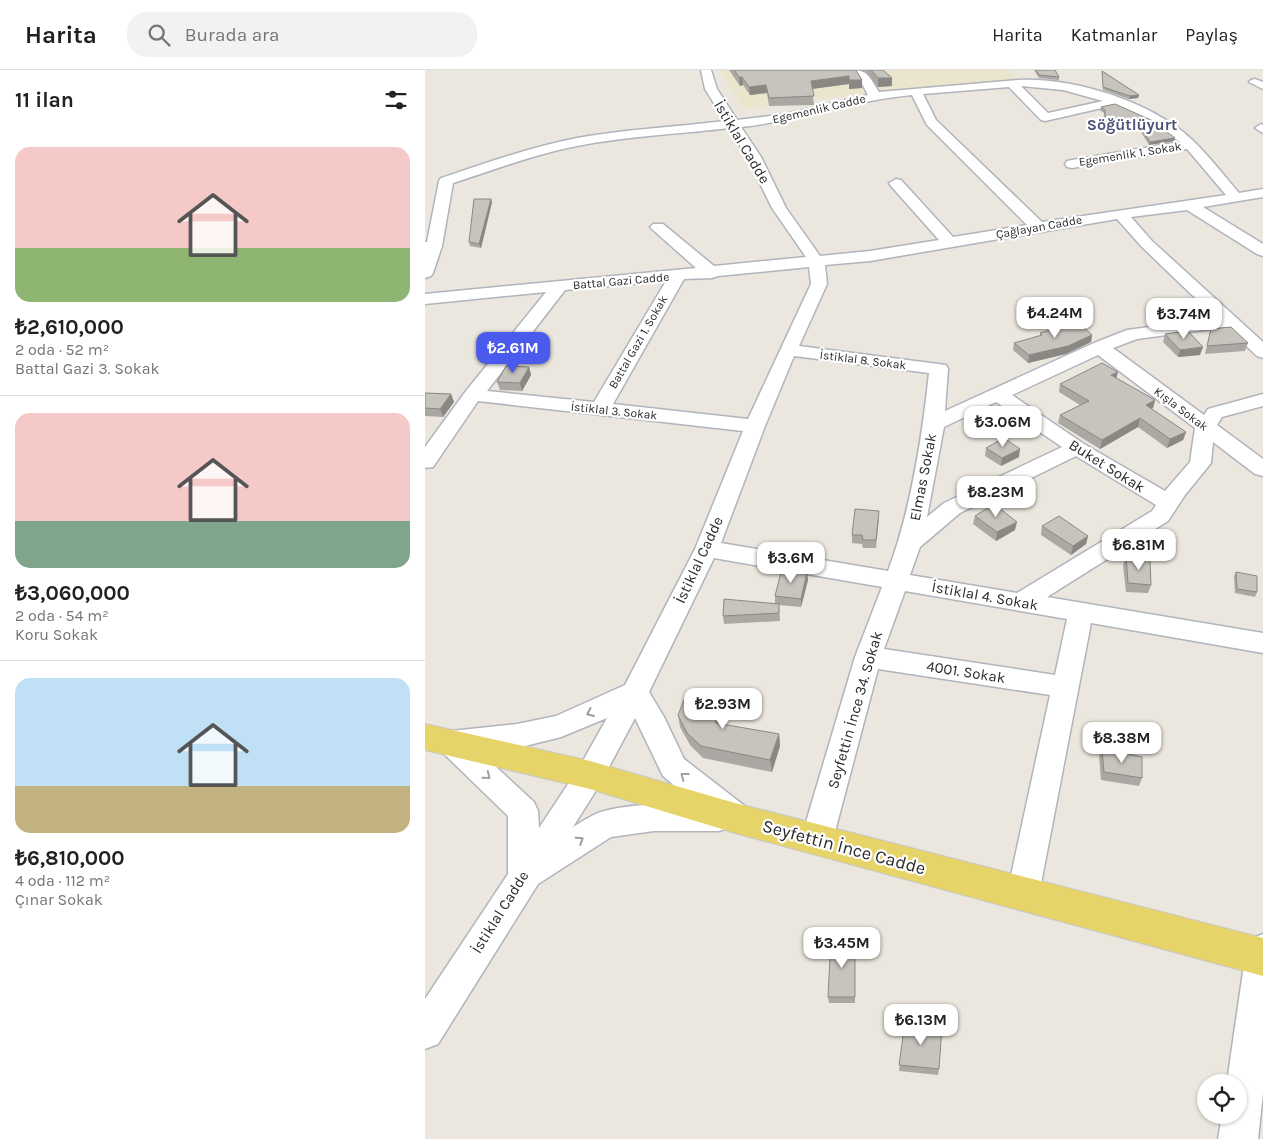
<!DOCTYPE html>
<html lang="tr">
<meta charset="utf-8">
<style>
body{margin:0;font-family:Karla,sans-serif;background:#f2f2f2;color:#202124;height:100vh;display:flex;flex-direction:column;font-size:19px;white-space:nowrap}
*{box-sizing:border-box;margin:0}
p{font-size:16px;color:#757577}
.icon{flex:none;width:28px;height:28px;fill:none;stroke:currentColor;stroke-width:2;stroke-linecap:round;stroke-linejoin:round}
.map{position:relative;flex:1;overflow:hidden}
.details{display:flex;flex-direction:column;background:#fff;width:425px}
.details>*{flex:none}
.controls{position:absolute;left:772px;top:1004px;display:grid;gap:10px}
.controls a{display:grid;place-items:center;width:50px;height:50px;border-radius:50%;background:#fff;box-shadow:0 1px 4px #0004;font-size:25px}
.price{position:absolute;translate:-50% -42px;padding:0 11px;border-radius:10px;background:#fff;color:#222;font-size:16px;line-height:32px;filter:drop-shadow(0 1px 2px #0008)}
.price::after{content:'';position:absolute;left:50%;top:30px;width:15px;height:11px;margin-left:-8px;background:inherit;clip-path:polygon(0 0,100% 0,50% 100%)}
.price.selected{background:#4a5aec;color:#fff}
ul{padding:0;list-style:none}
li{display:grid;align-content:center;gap:10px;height:265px;padding:0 15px}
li+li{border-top:1px solid #e0e0e0}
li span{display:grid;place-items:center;height:155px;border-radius:15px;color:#555}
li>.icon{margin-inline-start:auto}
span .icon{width:90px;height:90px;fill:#fffc;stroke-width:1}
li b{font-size:21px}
h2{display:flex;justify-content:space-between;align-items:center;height:60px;padding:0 15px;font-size:21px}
header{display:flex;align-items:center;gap:30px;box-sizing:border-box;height:70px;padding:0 25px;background:#fff;border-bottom:1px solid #e0e0e0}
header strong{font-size:24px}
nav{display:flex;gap:28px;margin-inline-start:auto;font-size:18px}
.search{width:350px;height:45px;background:#f2f2f2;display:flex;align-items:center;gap:12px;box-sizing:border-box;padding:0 18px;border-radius:20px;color:#757577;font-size:19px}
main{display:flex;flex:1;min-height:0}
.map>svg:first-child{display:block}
</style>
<header>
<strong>Harita</strong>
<div class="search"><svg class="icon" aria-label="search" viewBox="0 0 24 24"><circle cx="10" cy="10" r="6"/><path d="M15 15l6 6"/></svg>Burada ara</div>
<nav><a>Harita</a><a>Katmanlar</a><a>Paylaş</a></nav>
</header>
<main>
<section class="details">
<h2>11 ilan<svg class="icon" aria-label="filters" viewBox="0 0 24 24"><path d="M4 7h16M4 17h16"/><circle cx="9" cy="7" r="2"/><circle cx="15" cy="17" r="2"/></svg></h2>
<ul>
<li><span style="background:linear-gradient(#f6c9c9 65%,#8fb573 0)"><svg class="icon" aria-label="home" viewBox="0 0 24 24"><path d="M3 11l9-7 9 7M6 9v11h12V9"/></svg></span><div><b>₺2,610,000</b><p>2 oda · 52 m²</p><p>Battal Gazi 3. Sokak</p></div></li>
<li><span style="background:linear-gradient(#f6c9c9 70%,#7fa58c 0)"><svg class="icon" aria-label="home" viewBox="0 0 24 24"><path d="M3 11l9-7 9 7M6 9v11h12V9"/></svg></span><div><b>₺3,060,000</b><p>2 oda · 54 m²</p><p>Koru Sokak</p></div></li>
<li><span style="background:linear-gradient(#bfe0f5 70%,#c2b280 0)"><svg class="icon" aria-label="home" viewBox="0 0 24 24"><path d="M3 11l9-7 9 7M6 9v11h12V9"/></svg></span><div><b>₺6,810,000</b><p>4 oda · 112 m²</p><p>Çınar Sokak</p></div></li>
</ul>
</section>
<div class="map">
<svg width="838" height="1069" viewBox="0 0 838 1069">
<rect width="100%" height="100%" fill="#ebe7de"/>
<!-- education -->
<polygon fill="#ece5ce" points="294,0 584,0 592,8 591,12 376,30 318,39"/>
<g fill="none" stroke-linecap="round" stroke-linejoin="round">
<defs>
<g id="minor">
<path d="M276,0h10l6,19 20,31 49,-6 82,-19 -9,-17 -9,-8c19,0 19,7 29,22l139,-12c52,-3 123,19 164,51 22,18 39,41 57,62l24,-4v8l-60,10 60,37v12l-6,-2 -70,-44 -56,7 21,24 111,101v16l-6,-2 -31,-29 -89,12 -24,9 91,67 4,-6 55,-15v12l-41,11 -5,8 46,34v17l-8,-2 -42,-32 -2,21 -26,32 -17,26 -121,76 216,36v20l-172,-30 -52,271 -4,11 -12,4 -12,-4 -4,-11 43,-199 -172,-26 -45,170 -5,10 -11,4 -11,-4 -5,-10 54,-182 27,-70 -168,-29 -65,134 15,25 20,42 62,48 4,10 -4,10 -11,3 -7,-2 -9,3h-65l-43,6 -73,47 -100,160 -13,5v-50l83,-125v-58l-67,-65 -4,-8 4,-8 10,-4 66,-7 39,-8 69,-31 70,-136 48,-118 -265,-30 -45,66 -8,1v-21l41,-56 80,-99 -121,12v-10l271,-26 -43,-38 -3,-3 3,-3h10l51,42 92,-9 -34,-49 -25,-51 -17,-29c-51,6 -102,8 -153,18 -42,8 -83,24 -124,37l-11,63 -9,27 -2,3 -6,2v-36h2l12,-61 2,-3c45,-15 90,-31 136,-40 49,-9 99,-11 148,-17l-20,-32zM596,16l42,4 40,11 -55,12zM584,17l32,33 4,1 70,-16 35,16 30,21 -108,18 -5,1 -2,3 2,3 5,1 115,-19 39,46 -184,27 -106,-102 -13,-26zM487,25l15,30 100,100 -74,12 -52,-57 -5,-1 -7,4 2,3 48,54 -69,11 -50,5 -34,-48 -25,-51 -20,-30c58,-6 113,-27 171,-32zM692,149l25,28 74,71 -89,12 -33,13 -149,68 3,-42 -2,-4 -147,-19 28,-62 -2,-19 45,-4zM384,197l2,17 -63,135 -135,-15 71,-125 28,-1 6,-2zM241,211l-72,121 -107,-11 78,-101zM673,285l97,73 -5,34 -25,29 -81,-47 -72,-49zM369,286l135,17c-7,65 -18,137 -41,198l-167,-28 44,-117zM571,332l66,45 -118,56 -17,14 17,-90zM651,386l80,49 -4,6 -135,82 -107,-18 10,-28 40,-34zM480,521l162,28 -12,56 -171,-26zM182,648l-27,48 -41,62 -1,-17 -4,-9 -54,-50 37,-4 44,-11zM210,648l28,58 35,29c-31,0 -64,-2 -94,6 -11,3 -21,10 -31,16l27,-43z"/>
<polygon points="830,9 838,12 838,19 824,12 826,10"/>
<polygon points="836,54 838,55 838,63 830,58"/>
<polygon points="838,864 838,1023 833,1069 793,1069 797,1045 814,1045 814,1012 802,1012 821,881 826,869"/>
</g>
<polygon id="major" points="0,654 165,691 310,733 838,868 838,906 310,763 165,719 0,680"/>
</defs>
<!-- minor casing -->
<use href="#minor" stroke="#b1b3bd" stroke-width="3"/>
<!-- major casing -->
<use href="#major" stroke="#c8c8c8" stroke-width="2"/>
<!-- minor -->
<use href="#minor" fill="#fff" fill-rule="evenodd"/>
<!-- major -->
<use href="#major" fill="#e6d468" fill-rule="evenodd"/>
</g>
<!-- wall -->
<g fill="#aba8a3">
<polygon points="304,0 431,0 437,18 424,19 424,14 387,19 389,35 344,36 342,23 325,25 318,15 315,16"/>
<polygon points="434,0 458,0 467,16 453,17 441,2"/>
<polygon points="609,0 630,0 634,7 634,10 614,8"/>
<polygon points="677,1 714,25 713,28 704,29 678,20"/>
<polygon points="676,37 749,71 724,75 713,57 699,58 692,53 680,54 679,43 675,40"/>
<polygon points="66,129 67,132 56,178 45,176 44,172"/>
<polygon points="786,259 823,273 820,281 780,284"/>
<polygon points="615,263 667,265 666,272 641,284 603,293 588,280 589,273 615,266"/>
<polygon points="740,264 775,285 753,287 738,272"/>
<polygon points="104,297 106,305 97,321 75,320 72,312"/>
<polygon points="691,308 730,330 728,338 726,339 761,362 758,370 742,378 713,357 675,379 633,353 635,345 655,335 634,322 635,314"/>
<polygon points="0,323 26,324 29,332 18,347 0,346"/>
<polygon points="561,378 594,387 576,396 560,386"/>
<polygon points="550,446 590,460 571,471 548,454"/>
<polygon points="454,449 451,478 438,478 437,474 427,473 427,465"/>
<polygon points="617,456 663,466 661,474 646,485 616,465"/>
<polygon points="701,487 726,515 723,523 701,522 698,495"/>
<polygon points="811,502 832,522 830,527 810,523 809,506"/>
<polygon points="383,510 376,537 354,535 355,551 299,554 298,546 350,533 350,526"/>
<polygon points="297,642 295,654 354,664 355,676 347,702 278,688 265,675 255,657 253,645"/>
<polygon points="677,678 717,708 714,716 676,710 674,686"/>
<polygon points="430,869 430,933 404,933 403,927"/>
<polygon points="480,952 514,999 513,1005 474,1001"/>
</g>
<!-- shaded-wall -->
<g fill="#8b8884">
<polygon points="424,6 424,14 386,19 386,11"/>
<polygon points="314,7 317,7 318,15 315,16"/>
<polygon points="453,8 467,8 467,16 453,17"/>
<polygon points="424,10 437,10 437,18 424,19"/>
<polygon points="341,15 342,23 325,25 324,17"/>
<polygon points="714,25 713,28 704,29 705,26"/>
<polygon points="693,50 692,53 680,54 680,51"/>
<polygon points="750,68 749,71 724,75 725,72"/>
<polygon points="66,129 67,132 56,178 54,174"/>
<polygon points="667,265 666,272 641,284 603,293 604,285"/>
<polygon points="778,277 775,285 753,287 755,280"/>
<polygon points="104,297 106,305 97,321 95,313"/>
<polygon points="693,302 691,310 686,305"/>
<polygon points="26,324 29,332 18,347 15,339"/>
<polygon points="730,330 728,338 718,343 721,335"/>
<polygon points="715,348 713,357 675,379 677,370"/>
<polygon points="761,362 758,370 742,378 745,369"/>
<polygon points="595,379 594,387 576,396 577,388"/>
<polygon points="592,452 590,460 571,471 572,462"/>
<polygon points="663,466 661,474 646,485 648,476"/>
<polygon points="382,502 383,510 376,537 376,529"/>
<polygon points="295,630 297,642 293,665 291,653"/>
<polygon points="354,664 355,676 347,702 345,690"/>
</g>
<!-- building -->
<g fill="#c7c3bd" stroke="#8b8884">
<polygon points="309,0 431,0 437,10 424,10 424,6 386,11 389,26 344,28 341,15 324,17 317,7 314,7"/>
<polygon points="446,0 458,0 467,8 453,8"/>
<polygon points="611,0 630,0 634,7 614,5"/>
<polygon points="677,1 714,25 705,26 678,17"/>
<polygon points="690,34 726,50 750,68 725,72 714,54 700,55 693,50 680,51 680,40 676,37"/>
<polygon points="49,129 66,129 54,174 44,172"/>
<polygon points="653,252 667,265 643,276 604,285 589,273 617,265 615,263"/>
<polygon points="806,257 823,273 782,276 786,259"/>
<polygon points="763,261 778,277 755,280 740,264"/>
<polygon points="677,293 693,302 686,305 730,330 721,335 761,362 745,369 715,348 677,370 635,345 664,331 635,314"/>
<polygon points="81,296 104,297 95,313 72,312"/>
<polygon points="0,323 26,324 15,339 0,338"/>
<polygon points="579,368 595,379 577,388 561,378"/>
<polygon points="569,434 592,452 572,462 550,446"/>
<polygon points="430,439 454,441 451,470 438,470 437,465 427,465"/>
<polygon points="634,446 663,466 648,476 617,456"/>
<polygon points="701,487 725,490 726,515 703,513"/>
<polygon points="357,498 382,502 376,529 350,526"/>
<polygon points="811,502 832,506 832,522 812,519"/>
<polygon points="299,529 354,534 354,543 298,546"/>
<polygon points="261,625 295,630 291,653 354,664 345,690 276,676 262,663 253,645"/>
<polygon points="677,678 717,687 717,708 679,702"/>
<polygon points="406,869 430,869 430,927 403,927"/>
<polygon points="480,952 517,957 514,999 474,995"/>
</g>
<!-- one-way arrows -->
<defs><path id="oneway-chevron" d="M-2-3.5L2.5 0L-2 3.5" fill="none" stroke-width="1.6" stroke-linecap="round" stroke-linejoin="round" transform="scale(1.25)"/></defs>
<g stroke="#9f9f9f">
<use href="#oneway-chevron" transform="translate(165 643) rotate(156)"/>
<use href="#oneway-chevron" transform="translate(62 706) rotate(39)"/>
<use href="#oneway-chevron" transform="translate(259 706) rotate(-142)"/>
<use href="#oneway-chevron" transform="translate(155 770) rotate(-33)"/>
</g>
<g text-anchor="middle" stroke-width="4.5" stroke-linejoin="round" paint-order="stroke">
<!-- far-street labels -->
<g font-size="12" fill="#2a2a2a" stroke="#fff">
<text transform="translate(394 39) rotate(-13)" y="4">Egemenlik Cadde</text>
<text transform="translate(705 84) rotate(-9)" y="4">Egemenlik 1. Sokak</text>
<text transform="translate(614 157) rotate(-10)" y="4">Çağlayan Cadde</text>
<text transform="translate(196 211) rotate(-5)" y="4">Battal Gazi Cadde</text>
<text transform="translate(213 272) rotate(-60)" y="4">Battal Gazi 1. Sokak</text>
<text transform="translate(438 290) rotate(7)" y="4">İstiklal 8. Sokak</text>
<text transform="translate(756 339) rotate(37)" y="4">Kışla Sokak</text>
<text transform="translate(189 341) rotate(6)" y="4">İstiklal 3. Sokak</text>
</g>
<!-- street labels -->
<g font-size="15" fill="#2a2a2a" stroke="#fff">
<text transform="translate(317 72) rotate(59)" y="5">İstiklal Cadde</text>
<text transform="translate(682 396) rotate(32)" y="5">Buket Sokak</text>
<text transform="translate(498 407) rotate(-79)" y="5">Elmas Sokak</text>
<text transform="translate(274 490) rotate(-65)" y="5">İstiklal Cadde</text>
<text transform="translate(560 526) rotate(10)" y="5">İstiklal 4. Sokak</text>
<text transform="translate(541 602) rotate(9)" y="5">4001. Sokak</text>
<text transform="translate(430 640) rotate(-74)" y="5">Seyfettin İnce 34. Sokak</text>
<text transform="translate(75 842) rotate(-58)" y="5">İstiklal Cadde</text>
</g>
<!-- far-district labels -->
<g font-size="16" font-weight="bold" fill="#4e5278" stroke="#fff">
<text x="707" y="60">Söğütlüyurt</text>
</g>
<!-- near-street labels -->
<g font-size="18" fill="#2a2a2a" stroke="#fff">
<text transform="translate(419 777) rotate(15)" y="6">Seyfettin İnce Cadde</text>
</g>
</g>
</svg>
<div class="controls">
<a><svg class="icon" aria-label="locate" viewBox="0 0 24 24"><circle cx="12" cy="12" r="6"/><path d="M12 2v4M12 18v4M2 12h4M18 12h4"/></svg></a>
</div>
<b class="price" style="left:630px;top:269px">₺4.24M</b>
<b class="price" style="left:759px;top:270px">₺3.74M</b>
<b class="price selected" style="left:88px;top:304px">₺2.61M</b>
<b class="price" style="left:578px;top:378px">₺3.06M</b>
<b class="price" style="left:571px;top:448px">₺8.23M</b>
<b class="price" style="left:714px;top:501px">₺6.81M</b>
<b class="price" style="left:366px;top:514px">₺3.6M</b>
<b class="price" style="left:298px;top:660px">₺2.93M</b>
<b class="price" style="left:697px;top:694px">₺8.38M</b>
<b class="price" style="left:417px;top:899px">₺3.45M</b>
<b class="price" style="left:496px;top:976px">₺6.13M</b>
</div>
</main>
